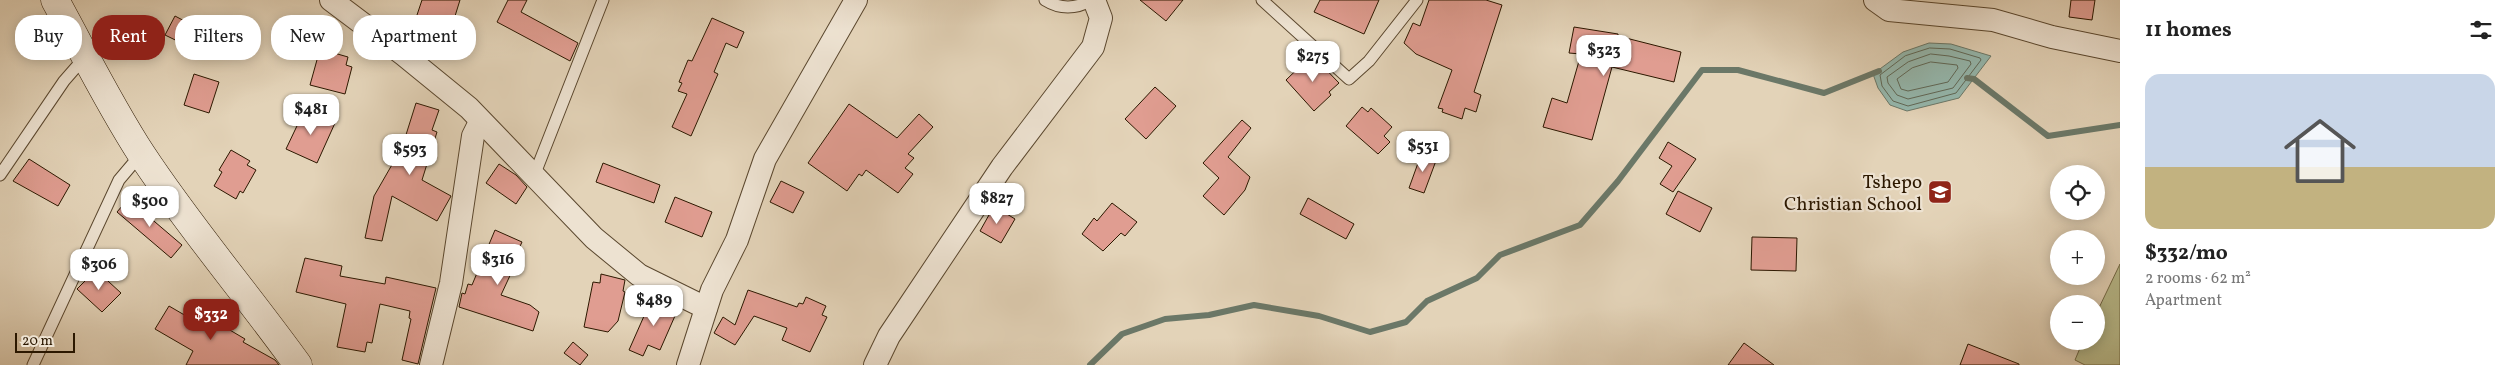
<!DOCTYPE html>
<meta charset="utf-8">
<style>
body{margin:0;font-family:Vollkorn,serif;background:#f6f6f6;color:#222;height:100vh;display:flex;flex-direction:column;font-size:19px;white-space:nowrap}
*{box-sizing:border-box;margin:0}
p{font-size:16px;color:#767676}
.icon{flex:none;width:28px;height:28px;fill:none;stroke:currentColor;stroke-width:2;stroke-linecap:round;stroke-linejoin:round}
.map{position:relative;flex:1;overflow:hidden}
.details{display:flex;flex-direction:column;background:#fff;width:400px}
.details>*{flex:none}
.guide{position:absolute;left:15px;top:15px;width:475px;height:45px;display:flex;gap:10px}
.tools{position:absolute;left:2050px;top:165px;display:grid;gap:10px}
.tools a{display:grid;place-items:center;width:55px;height:55px;border-radius:50%;background:#fff;box-shadow:0 2px 12px #0003;font-size:25px}
.scale{position:absolute;left:15px;bottom:12px;width:60px;box-sizing:border-box;padding-left:5px;border:2px solid #2c1800;border-top:0;font-size:14px;line-height:18px;white-space:nowrap;color:#2c1800;-webkit-text-stroke:4px #ede2d1;paint-order:stroke}
.price{position:absolute;translate:-50% -42px;padding:0 11px;border-radius:10px;background:#fff;color:#222;font-size:16px;line-height:32px;filter:drop-shadow(0 1px 2px #0008)}
.price::after{content:'';position:absolute;left:50%;top:30px;width:15px;height:11px;margin-left:-8px;background:inherit;clip-path:polygon(0 0,100% 0,50% 100%)}
.price.selected{background:#8f2418;color:#fff}
ul{padding:0;list-style:none}
li{display:grid;align-content:center;gap:10px;height:265px;padding:0 25px}
li+li{border-top:1px solid #e0e0e0}
li span{display:grid;place-items:center;height:155px;border-radius:15px;color:#555}
li>.icon{margin-inline-start:auto}
span .icon{width:90px;height:90px;fill:#fffc;stroke-width:1}
li b{font-size:21px}
h2{display:flex;justify-content:space-between;align-items:center;height:60px;padding:0 25px;font-size:21px}
.pill{padding:0 18px;border-radius:20px;background:#fff;box-shadow:0 2px 12px #0003;font-size:18px;line-height:45px}
.pill.selected{background:#8f2418;color:#fff}
main{display:flex;flex:1;min-height:0}
.map>svg:first-child{display:block}
</style>
<main>
<div class="map">
<svg width="2120" height="365" viewBox="0 0 2120 365">
<rect width="100%" height="100%" fill="#e3d3b8"/>
<filter id="stains"><feTurbulence type="fractalNoise" baseFrequency=".004" numOctaves="4"/><feColorMatrix values="0 0 0 0 .2 0 0 0 0 .09 0 0 0 0 .02 0 0 0 .5 -.17"/></filter>
<radialGradient id="worn" r=".72"><stop offset=".6" stop-color="#630" stop-opacity="0"/><stop offset="1" stop-color="#630" stop-opacity=".3"/></radialGradient>
<!-- green -->
<polygon fill="#b8bb8c" stroke="#726a46" points="2120,264 2120,365 2085,365 2075,360 2083,341 2096,341 2096,314"/>
<!-- water -->
<polygon fill="#95b8ae" stroke="#6b7868" points="1929,43 1951,44 1991,56 1959,98 1907,111 1890,105 1878,88 1873,74 1903,52"/>
<g fill="none" stroke-linecap="round" stroke-linejoin="round">
<!-- shore -->
<g stroke="#606857" stroke-width="1">
<polygon points="1930,48 1950,49 1980,58 1981,60 1956,93 1908,106 1893,101 1882,86 1880,75 1905,56"/>
<polygon points="1931,54 1949,56 1970,61 1971,64 1953,88 1908,99 1897,95 1888,83 1887,77 1908,62"/>
<polygon points="1931,62 1957,65 1958,68 1948,82 1908,91 1901,89 1897,79 1912,68"/>
</g>
<!-- stream -->
<g stroke="#6b7868" stroke-width="6">
<polyline points="1967,78 1974,79 2048,136 2120,125"/>
<polyline points="1090,365 1122,334 1165,319 1209,315 1254,305 1319,316 1370,332 1406,322 1427,301 1477,278 1500,255 1580,225 1618,181 1702,70 1738,70 1824,93 1879,71"/>
</g>
</g>
<!-- building -->
<g fill="#e09d91" stroke="#2c1800">
<polygon points="422,0 460,0 451,29 416,18"/>
<polygon points="508,0 527,0 521,12 578,43 570,61 497,22"/>
<polygon points="1140,0 1183,0 1166,21"/>
<polygon points="1320,0 1379,0 1364,34 1314,12"/>
<polygon points="1429,0 1486,0 1502,5 1474,92 1481,95 1476,112 1465,108 1462,119 1442,112 1443,109 1438,108 1452,70 1416,54 1404,43 1413,23 1420,26"/>
<polygon points="2071,0 2095,0 2092,20 2069,17"/>
<polygon points="175,16 209,34 200,52 165,35"/>
<polygon points="712,18 744,32 737,48 726,43 714,72 718,74 691,136 672,127 687,94 678,91 682,83 679,82 688,60 692,61"/>
<polygon points="1574,27 1618,34 1618,36 1681,52 1674,82 1612,67 1592,140 1543,127 1552,98 1567,103 1581,54 1569,53"/>
<polygon points="320,49 348,57 346,65 352,67 345,94 310,85"/>
<polygon points="1312,55 1339,83 1329,92 1331,95 1314,111 1286,80"/>
<polygon points="194,74 219,82 209,113 184,105"/>
<polygon points="1155,87 1176,106 1146,139 1125,119"/>
<polygon points="416,103 439,110 432,130 437,132 422,180 451,196 450,198 437,221 392,196 382,241 365,238 374,196 397,156 399,157"/>
<polygon points="849,104 897,138 919,114 933,127 908,154 914,158 905,168 913,174 898,193 866,170 862,176 859,174 847,191 808,163"/>
<polygon points="1362,107 1368,112 1371,108 1392,127 1384,136 1390,142 1378,154 1346,126"/>
<polygon points="305,109 335,123 317,163 286,149"/>
<polygon points="1242,120 1251,128 1228,157 1250,177 1245,190 1224,215 1203,196 1219,178 1203,163"/>
<polygon points="1668,142 1696,159 1673,192 1660,184 1672,166 1659,158"/>
<polygon points="231,150 250,161 247,165 256,170 243,193 240,191 236,199 214,186 222,172 219,170"/>
<polygon points="1422,152 1437,158 1424,193 1409,188"/>
<polygon points="29,159 70,185 58,206 13,181"/>
<polygon points="603,163 660,185 654,203 596,182"/>
<polygon points="499,164 516,175 527,187 516,204 486,183"/>
<polygon points="781,181 804,192 793,213 770,202"/>
<polygon points="1678,191 1712,208 1700,232 1666,214"/>
<polygon points="675,197 712,212 702,237 665,222"/>
<polygon points="1308,198 1354,224 1346,239 1300,214"/>
<polygon points="128,199 182,245 171,258 117,212"/>
<polygon points="1112,203 1137,222 1125,236 1121,233 1103,251 1082,234 1094,218 1097,221"/>
<polygon points="994,206 1015,219 1001,243 980,231"/>
<polygon points="495,230 522,242 517,253 520,254 501,295 530,305 539,312 533,331 459,307 462,293 465,294 468,284 472,285"/>
<polygon points="1752,237 1797,238 1796,271 1751,270"/>
<polygon points="305,258 342,266 340,276 385,284 386,277 436,288 418,364 402,360 411,319 409,318 410,311 380,304 372,343 367,342 365,352 337,347 346,304 296,292"/>
<polygon points="96,270 121,293 102,312 77,289"/>
<polygon points="601,274 625,280 623,291 625,292 618,321 608,332 584,327 593,282 600,283"/>
<polygon points="748,290 797,307 799,303 803,304 806,297 826,306 822,315 827,317 810,352 782,340 787,328 754,316 735,345 714,333 723,317 735,325"/>
<polygon points="652,298 678,309 660,350 648,345 643,356 629,350"/>
<polygon points="169,306 205,327 214,307 229,314 223,326 245,339 243,342 275,360 279,365 186,365 193,351 155,329"/>
<polygon points="573,342 588,355 580,365 564,353"/>
<polygon points="1744,343 1774,365 1728,365"/>
<polygon points="1968,344 2019,364 2019,365 1960,365"/>
</g>
<g fill="none" stroke-linecap="round" stroke-linejoin="round">
<defs>
<g id="lane">
<path d="M1045,0c16,10 31,9 47,0"/>
<polyline points="1262,0 1349,79 1369,61 1417,0"/>
<polyline points="0,175 64,81 85,57"/>
<polyline points="534,176 603,0"/>
<polyline points="33,365 119,180 141,154"/>
</g>
<g id="street">
<polyline points="331,0 404,55 469,108 594,238 639,275 706,308"/>
<polyline points="1875,0 1889,10 1993,20 2052,37 2120,51"/>
<polyline points="431,365 451,283 473,136 480,122"/>
<polyline points="688,365 712,290 737,240 765,159 856,0"/>
<polyline points="875,365 889,336 1002,167 1093,47 1101,18 1094,0"/>
</g>
<path id="secondary" d="M55,0c28,51 55,106 87,155 48,73 105,139 156,210"/>
</defs>
<!-- lane casing -->
<use href="#lane" stroke="#5a472e" stroke-width="13"/>
<!-- street casing -->
<use href="#street" stroke="#5a472e" stroke-width="24"/>
<!-- secondary casing -->
<use href="#secondary" stroke="#2c1800" stroke-width="29"/>
<!-- lane -->
<use href="#lane" stroke="#ede2d1" stroke-width="11"/>
<!-- street -->
<use href="#street" stroke="#ede2d1" stroke-width="22"/>
<!-- secondary -->
<use href="#secondary" stroke="#ede2d1" stroke-width="28"/>
</g>
<!-- icons -->
<defs>
<symbol id="school-square" viewBox="-11 -11 22 22"><rect x="-9" y="-9" width="18" height="18" rx="4" fill="#8f2418" stroke="#ede2d1"/><path d="M0-5L7-2L0 1L-7-2ZM-4 1L0 2.5L4 1V4Q0 6-4 4Z" fill="#fff"/></symbol>
</defs>
<g fill-rule="evenodd">
<use href="#school-square" x="1926" y="178" width="28" height="28"/>
</g>
<g text-anchor="middle" stroke-width="4.5" stroke-linejoin="round" paint-order="stroke">
<!-- poi labels -->
<g font-size="19" fill="#2c1800" stroke="#ede2d1" text-anchor="end">
<text x="1922" y="188">Tshepo<tspan x="1922" dy="22">Christian School</tspan></text>
</g>
</g>
<rect width="100%" height="100%" filter="url(#stains)"/>
<rect width="100%" height="100%" fill="url(#worn)"/>
</svg>
<div class="tools">
<a><svg class="icon" aria-label="locate" viewBox="0 0 24 24"><circle cx="12" cy="12" r="6"/><path d="M12 2v4M12 18v4M2 12h4M18 12h4"/></svg></a>
<a>+</a>
<a>−</a>
</div>
<div class="scale">20 m</div>
<b class="price" style="left:1604px;top:77px">$323</b>
<b class="price" style="left:1313px;top:83px">$275</b>
<b class="price" style="left:311px;top:136px">$481</b>
<b class="price" style="left:1423px;top:173px">$531</b>
<b class="price" style="left:410px;top:176px">$593</b>
<b class="price" style="left:997px;top:225px">$827</b>
<b class="price" style="left:150px;top:228px">$500</b>
<b class="price" style="left:498px;top:286px">$316</b>
<b class="price" style="left:99px;top:291px">$306</b>
<b class="price" style="left:654px;top:327px">$489</b>
<b class="price selected" style="left:211px;top:341px">$332</b>
<div class="guide">
<a class="pill">Buy</a>
<a class="pill selected">Rent</a>
<a class="pill">Filters</a>
<a class="pill">New</a>
<a class="pill">Apartment</a>
</div>
</div>
<section class="details">
<h2>11 homes<svg class="icon" aria-label="filters" viewBox="0 0 24 24"><path d="M4 7h16M4 17h16"/><circle cx="9" cy="7" r="2"/><circle cx="15" cy="17" r="2"/></svg></h2>
<ul>
<li><span style="background:linear-gradient(#c9d6e8 60%,#c2b280 0)"><svg class="icon" aria-label="home" viewBox="0 0 24 24"><path d="M3 11l9-7 9 7M6 9v11h12V9"/></svg></span><div><b>$332/mo</b><p>2 rooms · 62 m²</p><p>Apartment</p></div></li>
</ul>
</section>
</main>
